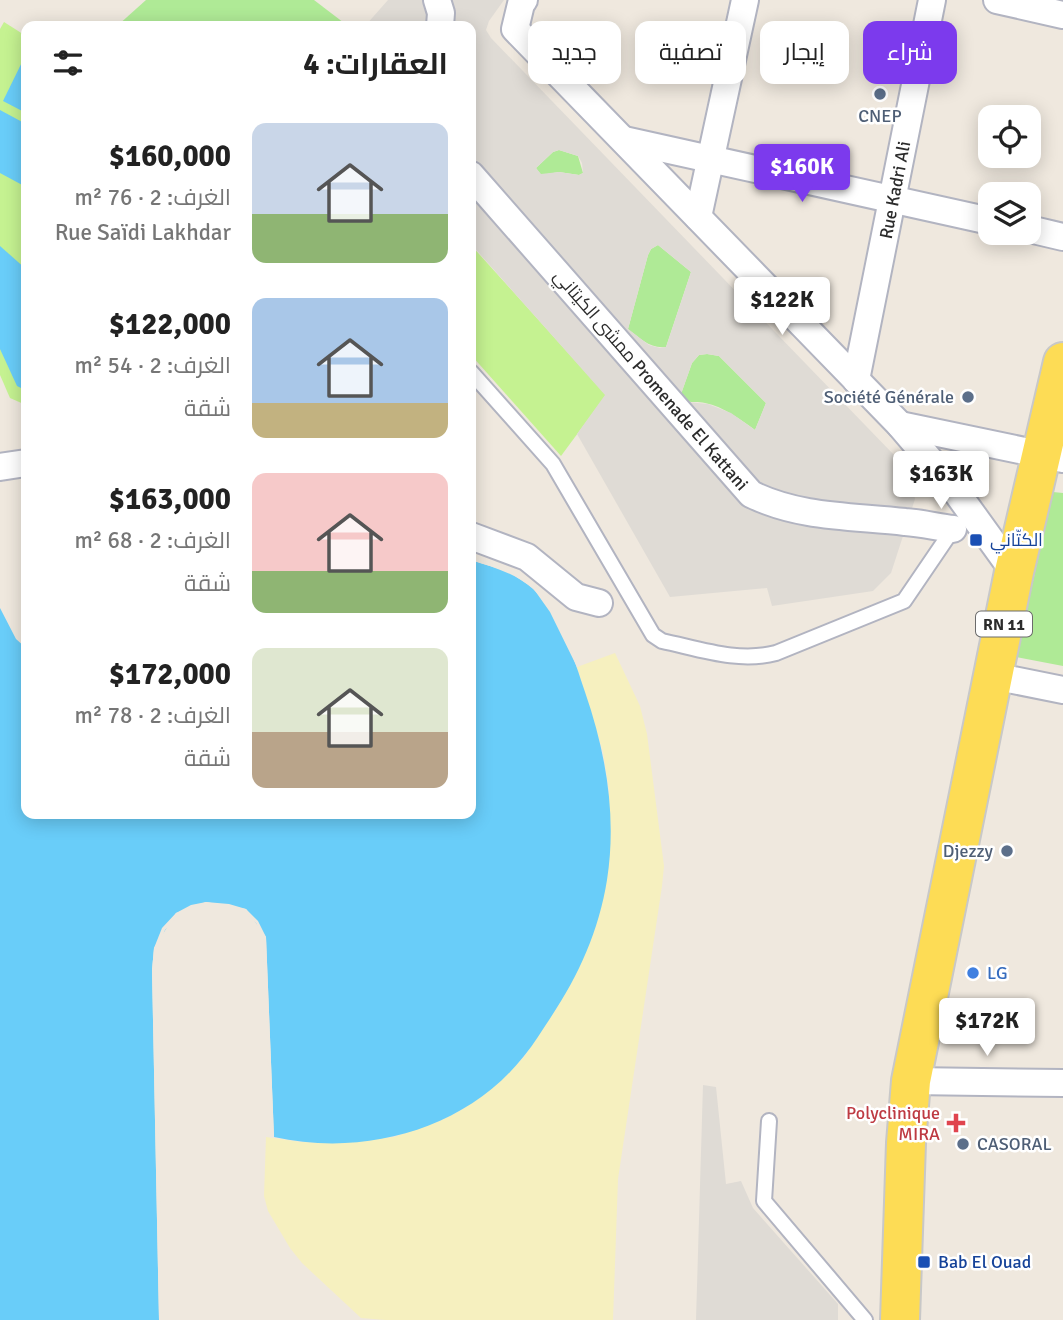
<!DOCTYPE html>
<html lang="ar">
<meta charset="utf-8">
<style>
body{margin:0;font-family:Signika,Cairo,sans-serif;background:#f6f6f6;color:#222;direction:rtl;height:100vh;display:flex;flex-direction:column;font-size:26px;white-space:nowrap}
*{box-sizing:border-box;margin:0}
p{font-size:23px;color:#767676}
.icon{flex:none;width:38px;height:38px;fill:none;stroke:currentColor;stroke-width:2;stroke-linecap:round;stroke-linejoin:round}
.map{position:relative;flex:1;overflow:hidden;direction:ltr}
.panel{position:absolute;left:21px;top:21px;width:455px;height:798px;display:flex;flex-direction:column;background:#fff;border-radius:14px;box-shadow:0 4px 18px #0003;direction:rtl}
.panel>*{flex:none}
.top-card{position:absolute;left:497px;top:21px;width:460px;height:63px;direction:rtl;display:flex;gap:14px}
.tools{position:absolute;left:978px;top:105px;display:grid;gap:14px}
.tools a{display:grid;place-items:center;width:63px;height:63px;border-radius:14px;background:#fff;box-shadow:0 4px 18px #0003;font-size:35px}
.price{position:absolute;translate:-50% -60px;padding:0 16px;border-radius:7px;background:#fff;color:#222;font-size:23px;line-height:46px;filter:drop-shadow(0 2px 4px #0008)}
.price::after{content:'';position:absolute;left:50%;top:42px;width:21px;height:16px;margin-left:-10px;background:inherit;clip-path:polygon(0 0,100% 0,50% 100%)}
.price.selected{background:#7c3aed;color:#fff}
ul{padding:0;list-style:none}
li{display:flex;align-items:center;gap:21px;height:175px;padding:0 28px}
li span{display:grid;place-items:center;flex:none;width:196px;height:140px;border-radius:14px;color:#555}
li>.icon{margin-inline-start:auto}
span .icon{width:84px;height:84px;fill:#fffc;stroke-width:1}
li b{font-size:30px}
h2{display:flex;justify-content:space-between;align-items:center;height:84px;padding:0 28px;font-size:30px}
.tag{padding:0 24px;border-radius:14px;background:#fff;box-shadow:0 4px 18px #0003;font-size:24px;line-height:63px}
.tag.selected{background:#7c3aed;color:#fff}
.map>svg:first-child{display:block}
</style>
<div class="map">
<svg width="1063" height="1320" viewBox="0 0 1063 1320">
<rect width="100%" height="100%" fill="#efe8de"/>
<!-- green -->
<g fill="#afea96">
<polygon points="146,0 314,0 348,26 117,26"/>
<polygon points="559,150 578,156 583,173 579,175 559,172 541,175 536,168 553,152"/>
<path d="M658,245l33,27 -25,75c-16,2 -26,-9 -38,-18l20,-74 3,-6z"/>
<path d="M707,354l12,2 47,47 -11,27c-15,-11 -31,-23 -50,-27 -10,-3 -19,3 -24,-9l11,-31 7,-8z"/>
<polygon points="1053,492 1063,493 1063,666 1016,657"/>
</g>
<!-- sand -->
<polygon fill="#f6f0bf" points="615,653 640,706 647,734 664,866 662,886 618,1179 613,1320 386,1320 361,1318 302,1263 290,1248 268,1211 264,1196 266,1137 301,1142 330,1143 394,1137 442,1120 463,1109 497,1084 524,1057 558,1006 609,791 603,752 577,667"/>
<!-- pitch -->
<g fill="#c5f291">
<polygon points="4,22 26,36 26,405 10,398 0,375 0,29"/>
<polygon points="471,245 606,395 561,456 471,355"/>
</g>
<!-- plaza -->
<g fill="#dfdbd5" fill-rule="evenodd">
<path d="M388,0h116l-15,21 -3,9 5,8 404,418 17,27 3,16 -24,74 -18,18 -101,15 -5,-18 -97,9 -93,-163 28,-39 -134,-151v-218h-106zM559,150l19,6 4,7 1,10 -4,2 -20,-3 -18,2 -5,-6 17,-16zM658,245l33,27 -25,75 -6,1 -11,-3 -21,-16 20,-74 3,-6zM707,354l12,2 47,47 -11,27 -24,-17 -23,-9 -21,-2 -4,-3 -2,-5 11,-31 7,-8z"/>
<polygon points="703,1085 716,1087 726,1184 741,1181 753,1208 838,1304 838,1320 696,1320"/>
</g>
<!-- water -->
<g fill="#69cdf9">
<polygon points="26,54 26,113 3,101"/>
<polygon points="0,110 26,124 26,187 0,173"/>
<polygon points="0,246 26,269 26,387 23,389 17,386 0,349"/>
<path d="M471,560c21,7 45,13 62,29 27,26 41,69 52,103 21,61 32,124 22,188 -8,50 -28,95 -56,137 -9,13 -17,27 -27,39 -58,74 -160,101 -250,81l-8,-200 -20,-28 -40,-7 -30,11 -22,35 -2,22 7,350h-159v-712l16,31 10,9v166h445z"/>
</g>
<!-- pier -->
<g fill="#efe8de">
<polygon points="471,556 510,569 535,586 553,610 580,666 577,667 550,612 533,588 509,572 471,560"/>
<polygon points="206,902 229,904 246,909 258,921 266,937 274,1137 271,1137 263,938 256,923 244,912 228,908 206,906 192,908 178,916 165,930 158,948 155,970 163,1312 162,1320 159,1320 152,970 154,948 162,928 176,913 191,905"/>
</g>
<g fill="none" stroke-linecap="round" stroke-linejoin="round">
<defs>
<g id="lane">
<path d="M471,372l82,92 100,171 9,6c38,8 76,22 114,12l128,-52 51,-75"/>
<polyline points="769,1121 764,1201 865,1320"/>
</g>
<g id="street">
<polyline points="437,0 441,13 440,26"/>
<polyline points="524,0 521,4 515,29 900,425 952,486 1014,572"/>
<polyline points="997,0 1063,15"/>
<polyline points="624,140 990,221"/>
<path d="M471,175l280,319c48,24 102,22 154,28 16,1 32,5 48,7"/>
<polyline points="698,217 745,0"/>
<polyline points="1029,229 1063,237"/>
<polyline points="856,380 932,0"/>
<polyline points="900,425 1063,459"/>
<polyline points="0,467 26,463"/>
<polyline points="471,536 527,557 576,597 599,603"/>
<polyline points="993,676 1063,690"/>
<polyline points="911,1081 1063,1083"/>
</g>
<polyline id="primary" points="900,1320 906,1143 911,1081 1014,572 1063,362"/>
</defs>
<!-- lane casing -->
<use href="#lane" stroke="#b2b4c1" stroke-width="18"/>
<!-- street casing -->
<use href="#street" stroke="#b2b4c1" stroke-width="30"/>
<!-- primary casing -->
<use href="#primary" stroke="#c8c8c8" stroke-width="42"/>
<!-- lane -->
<use href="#lane" stroke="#fff" stroke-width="14"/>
<!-- street -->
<use href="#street" stroke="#fff" stroke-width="26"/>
<!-- primary -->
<use href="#primary" stroke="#fddc55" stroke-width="38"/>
</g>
<!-- markers -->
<g fill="#5c6f8a" stroke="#fff" stroke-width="2.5">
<circle cx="880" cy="94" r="7"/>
<circle cx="968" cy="397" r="7"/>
<circle cx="1007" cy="851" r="7"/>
<circle cx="963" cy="1144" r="7"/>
</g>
<g fill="#1a4fb4" stroke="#fff" stroke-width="2.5">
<rect x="969" y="533" width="14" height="14" rx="3.5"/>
<rect x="917" y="1255" width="14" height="14" rx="3.5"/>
</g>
<circle fill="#3f7fe0" stroke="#fff" stroke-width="2.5" cx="973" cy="973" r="7"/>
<path fill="#e0444e" stroke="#fff" stroke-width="2.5" d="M952.5 1112.5h7v7h7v7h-7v7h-7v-7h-7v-7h7z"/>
<g text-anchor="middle" stroke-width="5" stroke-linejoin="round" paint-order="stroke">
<!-- shield labels -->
<rect fill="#fff" stroke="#6b6b6b" stroke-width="2" x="976" y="611.5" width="56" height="25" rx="5"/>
<g font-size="16" font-weight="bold" fill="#2c2c2c">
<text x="1004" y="630">RN 11</text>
</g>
<!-- service labels -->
<g font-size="18" fill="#4e5e75" stroke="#fff" text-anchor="end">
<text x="880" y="122" text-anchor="middle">CNEP</text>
<text x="954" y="403">Société Générale</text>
<text x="993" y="857">Djezzy</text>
<text x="977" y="1150" text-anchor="start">CASORAL</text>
</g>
<!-- street labels -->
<g font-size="18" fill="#2c2c2c" stroke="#fff">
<text transform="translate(895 190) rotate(-79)" y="6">Rue Kadri Ali</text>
<text transform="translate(651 380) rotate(49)" y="6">ممشى الكيتاني Promenade El Kattani</text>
</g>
<!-- transit labels -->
<g font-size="18" fill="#164399" stroke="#fff" text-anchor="start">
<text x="990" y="546">الكتّاني</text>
<text x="938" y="1268">Bab El Ouad</text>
</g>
<!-- shop labels -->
<g font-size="18" fill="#366cbe" stroke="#fff" text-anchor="start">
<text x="987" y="979">LG</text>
</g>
<!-- health labels -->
<g font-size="18" fill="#be3a42" stroke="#fff" text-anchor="end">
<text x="940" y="1119">Polyclinique<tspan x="940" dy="21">MIRA</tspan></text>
</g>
</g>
</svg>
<div class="tools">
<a><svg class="icon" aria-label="locate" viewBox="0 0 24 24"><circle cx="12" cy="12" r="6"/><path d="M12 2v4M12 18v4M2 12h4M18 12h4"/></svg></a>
<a><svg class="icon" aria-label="layers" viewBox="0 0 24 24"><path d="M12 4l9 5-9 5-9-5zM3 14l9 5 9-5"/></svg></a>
</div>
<b class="price selected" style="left:802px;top:204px">$160K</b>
<b class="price" style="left:782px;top:337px">$122K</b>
<b class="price" style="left:941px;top:511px">$163K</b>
<b class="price" style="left:987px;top:1058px">$172K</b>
<div class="top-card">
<a class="tag selected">شراء</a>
<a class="tag">إيجار</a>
<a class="tag">تصفية</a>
<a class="tag">جديد</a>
</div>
<section class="panel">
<h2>العقارات: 4<svg class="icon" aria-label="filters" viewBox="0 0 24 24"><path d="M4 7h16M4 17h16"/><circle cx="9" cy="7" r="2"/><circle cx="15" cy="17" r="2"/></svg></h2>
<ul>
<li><span style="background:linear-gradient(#c9d6e8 65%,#8fb573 0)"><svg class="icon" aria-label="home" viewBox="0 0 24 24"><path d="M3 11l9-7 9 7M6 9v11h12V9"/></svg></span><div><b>$160,000</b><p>الغرف: 2 · 76 m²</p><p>Rue Saïdi Lakhdar</p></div></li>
<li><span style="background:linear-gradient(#a9c7e8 75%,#c2b280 0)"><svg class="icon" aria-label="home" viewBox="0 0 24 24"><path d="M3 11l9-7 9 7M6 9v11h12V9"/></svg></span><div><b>$122,000</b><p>الغرف: 2 · 54 m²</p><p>شقة</p></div></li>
<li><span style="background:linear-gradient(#f6c9c9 70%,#8fb573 0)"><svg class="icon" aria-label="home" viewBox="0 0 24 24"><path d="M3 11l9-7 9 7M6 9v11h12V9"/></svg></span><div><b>$163,000</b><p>الغرف: 2 · 68 m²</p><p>شقة</p></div></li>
<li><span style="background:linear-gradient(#dfe7d0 60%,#b9a48a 0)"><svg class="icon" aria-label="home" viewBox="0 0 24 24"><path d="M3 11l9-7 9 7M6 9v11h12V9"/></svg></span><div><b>$172,000</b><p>الغرف: 2 · 78 m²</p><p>شقة</p></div></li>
</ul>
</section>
</div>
